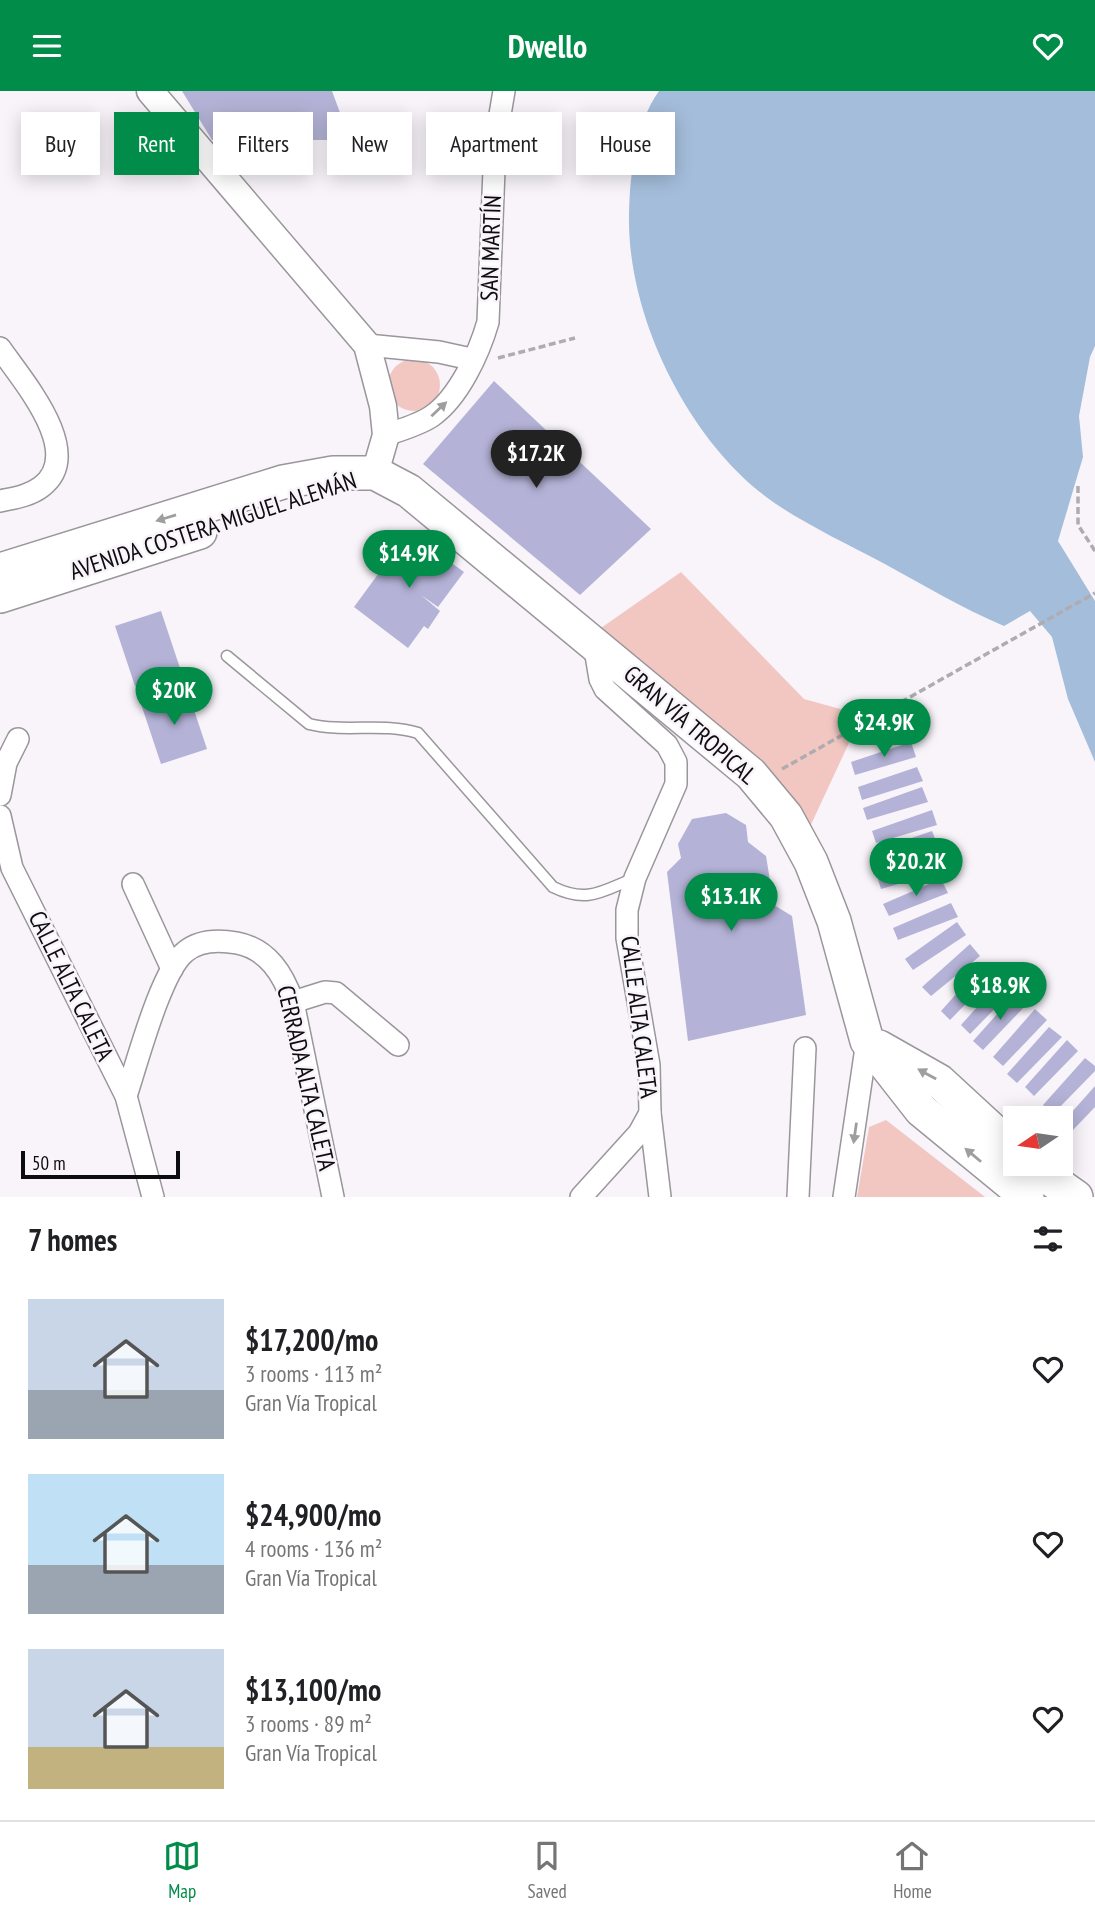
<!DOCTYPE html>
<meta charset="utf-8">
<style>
body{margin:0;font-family:"PT Sans Narrow",sans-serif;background:#f6f6f6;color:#202124;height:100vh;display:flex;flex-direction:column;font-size:26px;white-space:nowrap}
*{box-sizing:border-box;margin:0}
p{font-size:23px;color:#757577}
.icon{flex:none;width:38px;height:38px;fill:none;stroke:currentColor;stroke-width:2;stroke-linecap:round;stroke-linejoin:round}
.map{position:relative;height:1106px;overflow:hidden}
.sheet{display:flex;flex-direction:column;background:#fff;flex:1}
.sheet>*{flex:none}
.hud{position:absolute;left:21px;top:21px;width:700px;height:63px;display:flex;gap:14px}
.needle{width:46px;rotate:257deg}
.controls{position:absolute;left:1003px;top:1015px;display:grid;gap:14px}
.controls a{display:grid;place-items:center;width:70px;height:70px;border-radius:0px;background:#fff;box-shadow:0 4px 18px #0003;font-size:35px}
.scale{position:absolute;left:21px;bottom:18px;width:159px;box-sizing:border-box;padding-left:7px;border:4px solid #0d0c0e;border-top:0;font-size:19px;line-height:24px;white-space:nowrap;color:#0d0c0e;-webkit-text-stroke:5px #f8f4fa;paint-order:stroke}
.price{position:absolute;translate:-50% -60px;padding:0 16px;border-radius:24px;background:#028c4a;color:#fff;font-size:23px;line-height:46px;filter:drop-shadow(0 2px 4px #0008)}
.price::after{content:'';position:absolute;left:50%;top:42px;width:21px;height:16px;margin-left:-10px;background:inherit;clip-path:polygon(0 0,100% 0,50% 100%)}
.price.active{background:#222;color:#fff}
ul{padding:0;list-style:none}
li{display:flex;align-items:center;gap:21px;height:175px;padding:0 28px}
li span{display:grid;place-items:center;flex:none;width:196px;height:140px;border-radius:0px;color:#555}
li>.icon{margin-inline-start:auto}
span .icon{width:84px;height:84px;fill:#fffc;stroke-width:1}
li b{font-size:30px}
h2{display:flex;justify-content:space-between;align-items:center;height:84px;padding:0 28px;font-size:30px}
.tag{padding:0 24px;border-radius:0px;background:#fff;box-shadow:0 4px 18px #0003;font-size:24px;line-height:63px}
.tag.active{background:#028c4a;color:#fff}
header{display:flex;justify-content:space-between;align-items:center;height:91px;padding:0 28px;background:#028c4a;color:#fff;font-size:32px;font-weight:600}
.menu{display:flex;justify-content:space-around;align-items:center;height:98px;border-top:2px solid #e0e0e0;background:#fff;font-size:19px;color:#757577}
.menu a{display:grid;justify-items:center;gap:4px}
.menu .active{color:#028c4a}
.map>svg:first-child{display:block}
</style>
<header><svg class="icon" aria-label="menu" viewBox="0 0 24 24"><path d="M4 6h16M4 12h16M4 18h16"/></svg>Dwello<svg class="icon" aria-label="heart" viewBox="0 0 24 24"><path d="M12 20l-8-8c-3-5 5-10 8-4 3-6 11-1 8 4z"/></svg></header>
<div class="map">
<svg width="1095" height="1106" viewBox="0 0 1095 1106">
<rect width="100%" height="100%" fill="#f8f4fa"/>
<!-- green -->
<g fill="#f2c7c2">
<circle cx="414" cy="294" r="26"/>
<polygon points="681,481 804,608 862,624 808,740 769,682 601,537"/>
<polygon points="886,1029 985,1106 857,1106 869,1036"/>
</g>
<!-- water -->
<path fill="#a4bdda" d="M659,0h436v255l-5,11 -11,59 4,41 -25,84 37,60v161l-27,-63 -16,-62 -22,-26 -26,15c-42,-18 -81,-41 -121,-63 -36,-19 -74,-37 -107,-59 -84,-57 -146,-181 -147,-281 0,-41 5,-98 30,-132z"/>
<!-- building -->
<g fill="#b4b3d7">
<polygon points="182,0 332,0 350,49 212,49"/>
<polygon points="494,290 651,438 580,504 423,373"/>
<polygon points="409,441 464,481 438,516 421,504 440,520 428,538 424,535 408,557 354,516"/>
<polygon points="161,520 181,580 135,595 115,535"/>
<polygon points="187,598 207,658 161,673 141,613"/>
<polygon points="911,651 916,666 855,684 851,671"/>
<polygon points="917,676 923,690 862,709 858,696"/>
<polygon points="922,696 928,711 867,729 863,717"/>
<polygon points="932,719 937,734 876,752 872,740"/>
<polygon points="726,722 746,734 748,751 766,765 774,814 792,825 806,924 688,950 667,781 681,767 678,753 692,728"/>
<polygon points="932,740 938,755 877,773 873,760"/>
<polygon points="937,765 943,780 881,798 877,785"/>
<polygon points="941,788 948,802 889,825 883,813"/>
<polygon points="951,812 958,826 898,849 893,837"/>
<polygon points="957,831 966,844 913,879 905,868"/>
<polygon points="970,853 980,865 931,905 922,896"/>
<polygon points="983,873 995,883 950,929 941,920"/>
<polygon points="1003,887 1015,897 970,943 961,934"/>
<polygon points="1015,903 1027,913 983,959 973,950"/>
<polygon points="1035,918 1047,929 1003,975 993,966"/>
<polygon points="1049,936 1062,946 1017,992 1007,983"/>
<polygon points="1067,949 1078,960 1034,1005 1025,996"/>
<polygon points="1085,967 1095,975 1095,980 1053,1023 1043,1014"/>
<polygon points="1095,995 1095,1016 1073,1039 1063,1031"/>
</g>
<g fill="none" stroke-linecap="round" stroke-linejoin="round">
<defs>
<path id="service" d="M227,565l82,68c36,9 74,-2 109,9l135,154c35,17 49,4 82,-9"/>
<g id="minor">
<polyline points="367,254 439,261 471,268"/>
<path d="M0,257c21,31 87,105 41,139 -12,9 -27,11 -41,14"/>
<path d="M386,344c14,-5 33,-10 46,-19 27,-19 47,-63 56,-94l7,-178 9,-53"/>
<polyline points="594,552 600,588 605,598 667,654 676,671 676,693 635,787 627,819 627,847 649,974 650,1022 660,1106"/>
<polyline points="0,704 6,672 18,648"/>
<polyline points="0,725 12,777 126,1005 153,1106"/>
<polyline points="133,793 172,878"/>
<polyline points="293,911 325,901 336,902 398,954"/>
<path d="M126,1005c11,-33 35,-125 59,-144 14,-12 35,-12 52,-9 31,6 46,31 56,59l40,195"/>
<polyline points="581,1106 639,1042 650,1022"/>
<polyline points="798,1106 805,957"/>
<polyline points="844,1106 867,950"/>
</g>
<polyline id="tertiary" points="150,0 367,254 383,315 386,344 375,382"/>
<g id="primary">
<polyline points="0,479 283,391 333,382 375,382 409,400 751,683 786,725 811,771 834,830 867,950 921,1019 1027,1106"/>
<polyline points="0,505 200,441"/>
<polyline points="879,956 939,990 1015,1060"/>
<polyline points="1029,1073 1076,1106"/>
</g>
</defs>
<!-- service casing -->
<use href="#service" stroke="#9a969b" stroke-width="13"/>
<!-- minor casing -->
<use href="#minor" stroke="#9a969b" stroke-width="24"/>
<!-- tertiary casing -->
<use href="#tertiary" stroke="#9a969b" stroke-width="29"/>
<!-- primary casing -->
<use href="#primary" stroke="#9a969b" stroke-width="36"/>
<!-- path -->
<g stroke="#afacb1" stroke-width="3.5" stroke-dasharray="7 3.5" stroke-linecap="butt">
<polyline points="498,267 575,247"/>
<polyline points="1078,395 1078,434 1095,460"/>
<polyline points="782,678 1095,502"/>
</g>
<!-- service -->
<use href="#service" stroke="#fff" stroke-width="10"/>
<!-- minor -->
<use href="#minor" stroke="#fff" stroke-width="21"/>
<!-- tertiary -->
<use href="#tertiary" stroke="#fff" stroke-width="26"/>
<!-- primary -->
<use href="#primary" stroke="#fff" stroke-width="33"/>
</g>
<!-- one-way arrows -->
<defs><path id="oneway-solid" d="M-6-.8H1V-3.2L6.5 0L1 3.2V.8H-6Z" transform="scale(1.75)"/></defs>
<g fill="#9e9e9f">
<use href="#oneway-solid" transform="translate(439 318) rotate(-43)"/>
<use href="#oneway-solid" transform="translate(166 427) rotate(163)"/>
<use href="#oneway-solid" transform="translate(927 983) rotate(-151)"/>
<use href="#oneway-solid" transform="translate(855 1042) rotate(98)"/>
<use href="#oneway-solid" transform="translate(973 1064) rotate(-140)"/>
</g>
<g text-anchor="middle" stroke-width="5" stroke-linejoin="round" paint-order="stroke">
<!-- street labels -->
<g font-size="24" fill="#0d0c0e" stroke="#f8f4fa">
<text transform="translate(491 157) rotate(-88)" y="8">SAN MARTÍN</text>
<text transform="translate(213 435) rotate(-18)" y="8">AVENIDA COSTERA MIGUEL ALEMÁN</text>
<text transform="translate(690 634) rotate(41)" y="8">GRAN VÍA TROPICAL</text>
<text transform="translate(71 895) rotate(64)" y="8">CALLE ALTA CALETA</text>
<text transform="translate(639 926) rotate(83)" y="8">CALLE ALTA CALETA</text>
<text transform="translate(306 987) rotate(77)" y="8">CERRADA ALTA CALETA</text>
</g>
</g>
</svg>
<div class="controls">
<a><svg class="needle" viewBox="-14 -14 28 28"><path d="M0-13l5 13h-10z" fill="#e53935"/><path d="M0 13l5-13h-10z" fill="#757577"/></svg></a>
</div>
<div class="scale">50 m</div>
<b class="price active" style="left:536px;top:399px">$17.2K</b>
<b class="price" style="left:409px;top:499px">$14.9K</b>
<b class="price" style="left:174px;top:636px">$20K</b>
<b class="price" style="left:884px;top:668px">$24.9K</b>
<b class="price" style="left:916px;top:807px">$20.2K</b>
<b class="price" style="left:731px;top:842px">$13.1K</b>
<b class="price" style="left:1000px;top:931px">$18.9K</b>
<div class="hud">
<a class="tag">Buy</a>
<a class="tag active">Rent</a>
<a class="tag">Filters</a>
<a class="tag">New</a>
<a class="tag">Apartment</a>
<a class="tag">House</a>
</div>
</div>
<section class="sheet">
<h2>7 homes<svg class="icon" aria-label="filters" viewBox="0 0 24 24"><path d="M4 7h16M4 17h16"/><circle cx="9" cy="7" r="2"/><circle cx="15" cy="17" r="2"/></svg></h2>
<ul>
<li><span style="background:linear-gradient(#c9d6e8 65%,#9aa5b1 0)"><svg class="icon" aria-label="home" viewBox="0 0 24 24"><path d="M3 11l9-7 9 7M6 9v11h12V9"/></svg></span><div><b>$17,200/mo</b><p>3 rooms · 113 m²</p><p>Gran Vía Tropical</p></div><svg class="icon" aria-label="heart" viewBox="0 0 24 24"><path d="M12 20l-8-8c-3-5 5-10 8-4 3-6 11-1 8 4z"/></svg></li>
<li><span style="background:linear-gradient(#bfe0f5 65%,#9aa5b1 0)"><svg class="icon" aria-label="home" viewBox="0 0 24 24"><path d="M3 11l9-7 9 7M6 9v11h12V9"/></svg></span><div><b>$24,900/mo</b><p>4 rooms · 136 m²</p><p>Gran Vía Tropical</p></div><svg class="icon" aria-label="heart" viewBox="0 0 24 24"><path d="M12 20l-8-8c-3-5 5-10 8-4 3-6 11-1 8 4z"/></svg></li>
<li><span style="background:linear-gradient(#c9d6e8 70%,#c2b280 0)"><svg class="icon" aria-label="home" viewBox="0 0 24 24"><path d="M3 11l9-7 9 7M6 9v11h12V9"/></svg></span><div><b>$13,100/mo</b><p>3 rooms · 89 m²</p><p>Gran Vía Tropical</p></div><svg class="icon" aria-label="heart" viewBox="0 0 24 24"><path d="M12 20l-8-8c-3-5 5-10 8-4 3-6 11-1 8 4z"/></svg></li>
</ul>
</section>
<nav class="menu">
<a class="active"><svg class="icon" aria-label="map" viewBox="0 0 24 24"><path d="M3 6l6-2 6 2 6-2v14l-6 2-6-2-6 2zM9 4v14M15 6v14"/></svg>Map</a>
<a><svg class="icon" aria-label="saved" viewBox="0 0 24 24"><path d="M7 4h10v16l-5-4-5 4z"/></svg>Saved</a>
<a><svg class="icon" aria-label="home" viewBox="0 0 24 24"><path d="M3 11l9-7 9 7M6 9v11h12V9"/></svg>Home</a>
</nav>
